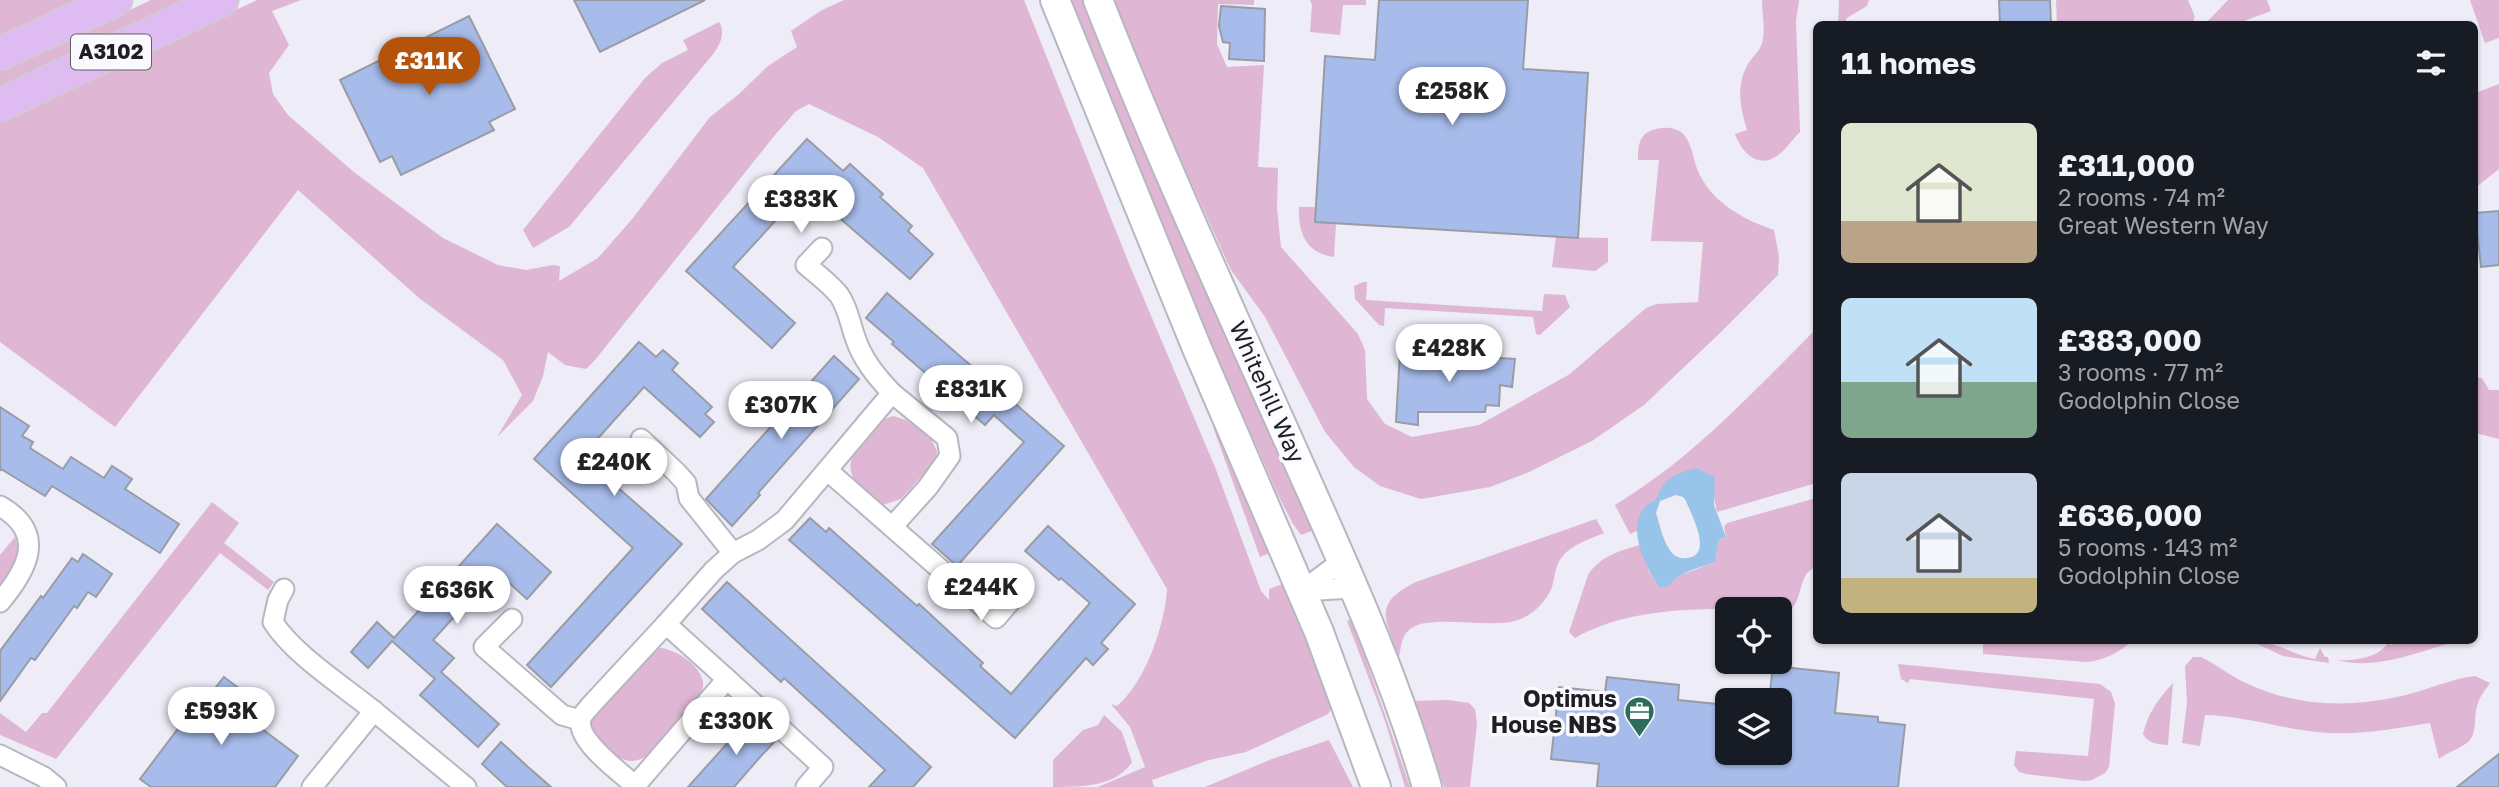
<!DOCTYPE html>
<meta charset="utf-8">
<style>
body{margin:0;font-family:"Golos Text",sans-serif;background:#20242c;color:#f1f3f6;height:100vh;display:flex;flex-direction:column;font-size:26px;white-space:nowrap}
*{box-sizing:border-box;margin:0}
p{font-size:23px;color:#9ea1a6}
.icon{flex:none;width:38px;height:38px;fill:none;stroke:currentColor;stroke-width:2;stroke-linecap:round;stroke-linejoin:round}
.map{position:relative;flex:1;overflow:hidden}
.side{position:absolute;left:1813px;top:21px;width:665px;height:623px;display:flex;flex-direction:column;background:#171b24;border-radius:10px;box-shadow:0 2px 5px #0004}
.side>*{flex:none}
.fabs{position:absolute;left:1715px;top:597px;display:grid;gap:14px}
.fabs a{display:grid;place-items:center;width:77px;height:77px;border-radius:10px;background:#171b24;box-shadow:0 2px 5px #0004;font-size:35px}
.price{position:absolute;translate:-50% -60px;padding:0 16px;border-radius:24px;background:#fff;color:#222;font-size:23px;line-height:46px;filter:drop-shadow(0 2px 4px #0008)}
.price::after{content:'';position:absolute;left:50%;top:42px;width:21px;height:16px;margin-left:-10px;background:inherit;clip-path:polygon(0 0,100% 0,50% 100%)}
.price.current{background:#b45309;color:#fff}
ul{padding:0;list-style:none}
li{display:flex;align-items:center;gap:21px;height:175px;padding:0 28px}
li span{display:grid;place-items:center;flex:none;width:196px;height:140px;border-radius:10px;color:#555}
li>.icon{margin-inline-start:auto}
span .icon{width:84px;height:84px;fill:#fffc;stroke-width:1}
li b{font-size:30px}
h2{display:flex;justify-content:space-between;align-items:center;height:84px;padding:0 28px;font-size:30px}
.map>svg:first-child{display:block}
</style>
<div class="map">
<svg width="2499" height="787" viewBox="0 0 2499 787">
<rect width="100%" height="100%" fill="#edecf7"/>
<!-- green -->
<g fill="#dfb6d4">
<polygon points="0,0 82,0 0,38"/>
<polygon points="151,0 188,0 0,87 0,71"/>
<path d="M257,0h44l-29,11 17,34 -20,28 4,21 15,21 67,58 88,65 55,27 28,5 27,-5 7,1 -1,15 39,-23 35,-40 77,-101 29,-23 29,-28 29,-19 -6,-16 31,-21 22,-10h180l106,266 85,201 46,124 8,9v-11l16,-6 48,123 -5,8 -82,38 -37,8 -57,20 2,7h-56l47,-20 -15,-40 -19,-23 6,2c28,-23 48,-81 50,-117l-244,-421 -45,-31 -69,-33 -13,7 -21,24 -180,225 -9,9 -21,-4 -17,-13 -5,24 -10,25 -36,36 25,-42 -19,-35 -84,-62 -121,-108 -183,237 -115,-85v-222z"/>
<polygon points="1070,0 1084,0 1209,294 1314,530 1301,535 1293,524 1278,495 1195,306"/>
<path d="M1114,0h140v5l-36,-1 -1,40 10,23 37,-2 -6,102 20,1 -1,40 4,39 77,87 7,16 2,49 18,25 27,13 67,-12 91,-51 76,-66 11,-4 41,-2 5,-60 -52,-1 8,-81h-21c0,-8 0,-20 7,-26 9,-7 27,-9 36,-2 11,9 12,27 17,39 13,31 46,49 76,59l5,26 -1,19 -59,59 -75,71 -52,36 -63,31 -39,15 -69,12 -41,-13 -26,-19 -29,-35 -60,-115 -34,-47 -65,-142z"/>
<polygon points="1310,0 1366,0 1366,5 1343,5 1340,35 1310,32 1312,5"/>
<path d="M1762,0h37l-3,21 4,111c-6,6 -10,11 -15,17 -21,23 -41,9 -50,-15l12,-4c-7,-23 -12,-47 3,-69 6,-8 12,-12 13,-23 2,-12 -1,-26 -1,-38z"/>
<polygon points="1839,0 1869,0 1867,6 1847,18 1845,24 1838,24"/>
<polygon points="2056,0 2188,0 2195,17 2192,24 2057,24"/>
<polygon points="2228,0 2267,0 2271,11 2236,24 2205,24"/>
<polygon points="2470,0 2499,0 2499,38 2485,43"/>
<path d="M719,22c7,11 1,22 -5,31l-145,174 -36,21 -10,-18 122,-152 17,-15 26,-13 -5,-10z"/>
<polygon points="2499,84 2499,169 2475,188 2475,138 2477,136 2475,129 2475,93"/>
<path d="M1299,207h17l-1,15 21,1 -2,34c-28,-4 -36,-24 -35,-50z"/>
<polygon points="1556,237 1608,238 1608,262 1595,271 1552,267"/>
<polygon points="1363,282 1367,282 1366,300 1542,311 1544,294 1565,295 1570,307 1540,335 1536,334 1533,317 1385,308 1384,326 1379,325 1355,299 1354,286"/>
<path d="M1816,329v154l-99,29 -4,-20 2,-15c-28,10 -75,18 -78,54l-7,3 -15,-29c77,-46 138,-113 201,-176z"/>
<polygon points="2475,377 2482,378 2489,390 2499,390 2499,439 2475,433"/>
<path d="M893,416l13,4 24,17 7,14 -1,9 -35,39 -18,6c-16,-9 -39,-27 -31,-47l33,-39z"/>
<polygon points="1217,426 1272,552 1260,557 1213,427"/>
<path d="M1816,498v68c0,0 -8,6 -9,7 -10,14 -5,38 -27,40v-4c-66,0 -146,-5 -205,29l-6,-6 19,-57c12,-19 32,-24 52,-30l9,27 11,16 23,-14 32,-12 4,-23 7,-2 -2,-10 3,-4z"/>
<polygon points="212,502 239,523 224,543 274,582 268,590 220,553 56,759 0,735 0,713 26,732 42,713 47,713"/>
<path d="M1596,519l8,14c-14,6 -32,11 -42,24 -7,8 -7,20 -10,30 -6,15 -19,28 -34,33 -28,10 -93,-8 -110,11 -7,7 -7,17 -9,26 -14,-39 -27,-53 17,-75z"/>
<path d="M15,537c8,22 -4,35 -15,53v-35z"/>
<polygon points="1352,619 1410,787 1405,787 1385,721 1347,621"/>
<path d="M1983,641v-1l149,1c-12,11 -29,20 -46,21l-103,-8z"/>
<path d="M2251,641c23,-1 42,14 64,18l5,-11 5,9h3l1,6 -46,-7z"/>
<path d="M2401,641h56c-36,10 -82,30 -119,19 16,1 40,-2 50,-17l3,2z"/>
<path d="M660,648c16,1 41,18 43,34 1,6 -2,12 -5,17 -9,11 -19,22 -28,33 -19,22 -34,42 -62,18 -12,-10 -19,-13 -17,-31l62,-69z"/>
<path d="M2193,657h8c16,8 31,20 47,27 47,22 99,24 149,13 26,-5 52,-18 78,-21l15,7c-4,6 -10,13 -12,20 -5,11 0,29 -9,38 -7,7 -21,11 -30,18l-9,-36c-38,6 -74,13 -113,9 -38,-4 -73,-16 -112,-17l-5,31 -18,-3 5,-40 -2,-37z"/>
<polygon points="1898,664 2100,684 2111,692 2115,704 2109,767 2105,773 2092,780 2084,781 2026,774 2019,772 2014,765 2016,751 2088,756 2094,699 1910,679 1908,683 1901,679"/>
<path d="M2173,683l-5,62c-10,-1 -20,-1 -25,-11 5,-21 15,-35 30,-51z"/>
<polygon points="1448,700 1469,703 1475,709 1477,724 1470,787 1444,787 1414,701"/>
<path d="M1104,715l18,17 10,30c-16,25 -52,25 -79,25v-27l30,-30 15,-5z"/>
<polygon points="1329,740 1353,787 1205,787 1272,759"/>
</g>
<!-- water -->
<path fill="#97c4e8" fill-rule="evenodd" d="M1697,468l18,9 -1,28 12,32 -7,2 -4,23c-16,6 -37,10 -46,24l-9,2c-13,-18 -34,-59 -16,-80 3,-4 9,-6 13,-10 5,-18 22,-27 40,-30zM1676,495l7,2 3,4c6,15 27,53 2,57 -5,1 -11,0 -15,-4 -10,-10 -13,-29 -17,-41l4,-12z"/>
<!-- building -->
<g fill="#a8bceb" stroke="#989ca5" stroke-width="2">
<polygon points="574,0 705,0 600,52"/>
<polygon points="1379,0 1528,0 1523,69 1588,73 1578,238 1315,222 1325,56 1375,60"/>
<polygon points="1999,0 2050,0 2051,24 2000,24"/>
<polygon points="1221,6 1265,9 1264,61 1229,59 1230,43 1223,42 1219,26"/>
<polygon points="469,16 515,109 489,122 494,130 401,175 392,156 380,162 340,80"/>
<polygon points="807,139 843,171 850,164 883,194 880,197 912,226 908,231 933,254 910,279 835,214 837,211 809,184 733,267 795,323 772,348 686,271"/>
<polygon points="2499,211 2499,265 2481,267 2475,213"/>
<polygon points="887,293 1064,446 957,566 932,544 1024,442 994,415 985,425 892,344 894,342 866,318"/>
<polygon points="639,342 656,357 663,350 678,363 672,370 712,407 705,414 714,422 700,437 644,387 582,456 682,544 551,687 527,665 633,548 534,459"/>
<polygon points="1400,352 1515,359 1512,387 1500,385 1499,406 1486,405 1485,412 1418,412 1418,425 1396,422"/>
<polygon points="834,356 859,379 758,493 760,495 732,526 706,499"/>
<polygon points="0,407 29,426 22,436 33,442 30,448 63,469 71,457 104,478 112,466 132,479 125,489 179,524 160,553 52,486 45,496 1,469 0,471"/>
<polygon points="810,518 826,532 829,528 917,606 919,604 983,663 980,666 1011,694 1090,603 1061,578 1059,580 1025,551 1048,526 1135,604 1101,643 1108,649 1093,665 1086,658 1015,738 789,540"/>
<polygon points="497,524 551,572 527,599 496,571 433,640 454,658 441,672 499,724 478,747 420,695 435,679 392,641 368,668 351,652 377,622 394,638"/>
<polygon points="83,554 112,574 96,597 88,592 77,608 74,606 35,660 31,658 0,701 0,651 41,596 43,598 72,558 78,562"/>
<polygon points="727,582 931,767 913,787 869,787 885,770 784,678 781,682 702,609"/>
<polygon points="1773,666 1839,673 1835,713 1878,717 1878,722 1905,725 1898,787 1597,787 1599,764 1551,759 1559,687 1605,692 1607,677 1679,685 1678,700 1727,705 1727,752 1780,752 1780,700 1769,700"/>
<polygon points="224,677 261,705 250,720 298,756 275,787 151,787 140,779 208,689 212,692"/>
<polygon points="751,717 776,740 761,756 734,787 688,787"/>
<polygon points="501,742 528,767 551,787 507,787 482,764"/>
<polygon points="2499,754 2499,787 2457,787"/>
</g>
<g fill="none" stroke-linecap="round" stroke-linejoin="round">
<defs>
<g id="minor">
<polyline points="892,393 947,438 950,456 928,487 892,527"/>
<polyline points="641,439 676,472 686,483 689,498 733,553"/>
<polyline points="828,471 996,618 1014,597"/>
<path d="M0,506c47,27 28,63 0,96"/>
<path d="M284,589l-6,11 -5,22c20,32 70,64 101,89"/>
<polyline points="1302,591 1353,588"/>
<polyline points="1302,591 1342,561"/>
<polyline points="512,619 484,647 562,715 580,720"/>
<path d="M666,624l48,-54 19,-17 25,-13 27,-20 107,-127c-16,-17 -30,-34 -37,-56 -5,-14 -7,-29 -16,-42 -9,-11 -22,-21 -33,-30l16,-17"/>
<polyline points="0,755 44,777 56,787"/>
<path d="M636,786c-15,-13 -61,-46 -55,-67 1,-5 7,-10 10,-14l75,-81 61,55"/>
<polyline points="312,787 374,711 466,787"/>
<polyline points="634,787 727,679 823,767 806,787"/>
</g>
<g id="secondary">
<polyline points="1055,0 1196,346 1319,632 1376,787"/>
<path d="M1098,0c61,155 130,305 198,457 48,108 98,216 131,330"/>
</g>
<g id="primary">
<polyline points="0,54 116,0"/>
<polyline points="0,105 222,0"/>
</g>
</defs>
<!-- minor casing -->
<use href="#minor" stroke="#b7b7c1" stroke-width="23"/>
<!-- secondary casing -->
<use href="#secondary" stroke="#b7b7c1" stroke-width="32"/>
<!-- primary casing -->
<use href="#primary" stroke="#cececf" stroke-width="35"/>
<!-- minor -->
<use href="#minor" stroke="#fff" stroke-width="19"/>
<!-- secondary -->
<use href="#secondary" stroke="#fff" stroke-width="28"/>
<!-- primary -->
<use href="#primary" stroke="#debbf1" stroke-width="32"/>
</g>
<!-- icons -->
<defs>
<symbol id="office-pin" viewBox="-11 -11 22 30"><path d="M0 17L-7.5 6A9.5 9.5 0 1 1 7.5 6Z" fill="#2d6d5c" stroke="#fafafe"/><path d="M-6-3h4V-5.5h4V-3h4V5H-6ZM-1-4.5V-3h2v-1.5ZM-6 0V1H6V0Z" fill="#fff"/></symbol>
</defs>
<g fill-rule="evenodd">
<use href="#office-pin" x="1622" y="694" width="35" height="47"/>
</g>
<g text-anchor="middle" stroke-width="7" stroke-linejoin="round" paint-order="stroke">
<!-- shield labels -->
<rect fill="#fafafe" stroke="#616165" stroke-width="2" x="71" y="34.5" width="80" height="35" rx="5"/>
<g font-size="21" font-weight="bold" fill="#1f1f23">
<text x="111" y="59">A3102</text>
</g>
<!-- street labels -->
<g font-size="23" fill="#1f1f23" stroke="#fafafe">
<text transform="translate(1267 392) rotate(66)" y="8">Whitehill Way</text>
</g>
<!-- poi labels -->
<g font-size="23" font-weight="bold" fill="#1f1f23" stroke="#fafafe" text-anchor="end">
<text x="1617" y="707">Optimus<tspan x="1617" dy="26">House NBS</tspan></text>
</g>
</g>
</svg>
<div class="fabs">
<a><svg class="icon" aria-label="locate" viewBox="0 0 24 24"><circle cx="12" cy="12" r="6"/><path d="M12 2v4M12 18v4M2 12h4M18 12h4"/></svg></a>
<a><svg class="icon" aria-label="layers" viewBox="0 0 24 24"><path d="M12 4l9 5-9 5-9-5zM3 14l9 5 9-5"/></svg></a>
</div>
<b class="price current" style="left:429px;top:97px">£311K</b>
<b class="price" style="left:1452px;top:127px">£258K</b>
<b class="price" style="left:801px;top:235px">£383K</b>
<b class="price" style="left:1449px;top:384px">£428K</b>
<b class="price" style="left:971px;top:425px">£831K</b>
<b class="price" style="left:781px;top:441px">£307K</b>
<b class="price" style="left:614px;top:498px">£240K</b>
<b class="price" style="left:981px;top:623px">£244K</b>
<b class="price" style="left:457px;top:626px">£636K</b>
<b class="price" style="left:221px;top:747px">£593K</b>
<b class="price" style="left:736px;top:757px">£330K</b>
<section class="side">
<h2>11 homes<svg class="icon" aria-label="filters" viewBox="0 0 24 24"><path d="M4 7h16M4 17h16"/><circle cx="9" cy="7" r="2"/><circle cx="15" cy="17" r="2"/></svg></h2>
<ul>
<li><span style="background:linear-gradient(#dfe7d0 70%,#b9a48a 0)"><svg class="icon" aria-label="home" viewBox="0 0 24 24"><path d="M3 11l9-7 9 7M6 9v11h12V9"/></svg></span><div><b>£311,000</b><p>2 rooms · 74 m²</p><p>Great Western Way</p></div></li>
<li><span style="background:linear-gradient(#bfe0f5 60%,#7fa58c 0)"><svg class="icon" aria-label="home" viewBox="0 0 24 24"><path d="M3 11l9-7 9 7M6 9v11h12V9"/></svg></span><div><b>£383,000</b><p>3 rooms · 77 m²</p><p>Godolphin Close</p></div></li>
<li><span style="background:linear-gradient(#c9d6e8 75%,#c2b280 0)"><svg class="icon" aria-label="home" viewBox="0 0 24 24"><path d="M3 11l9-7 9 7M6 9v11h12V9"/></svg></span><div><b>£636,000</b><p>5 rooms · 143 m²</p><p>Godolphin Close</p></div></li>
</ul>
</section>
</div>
